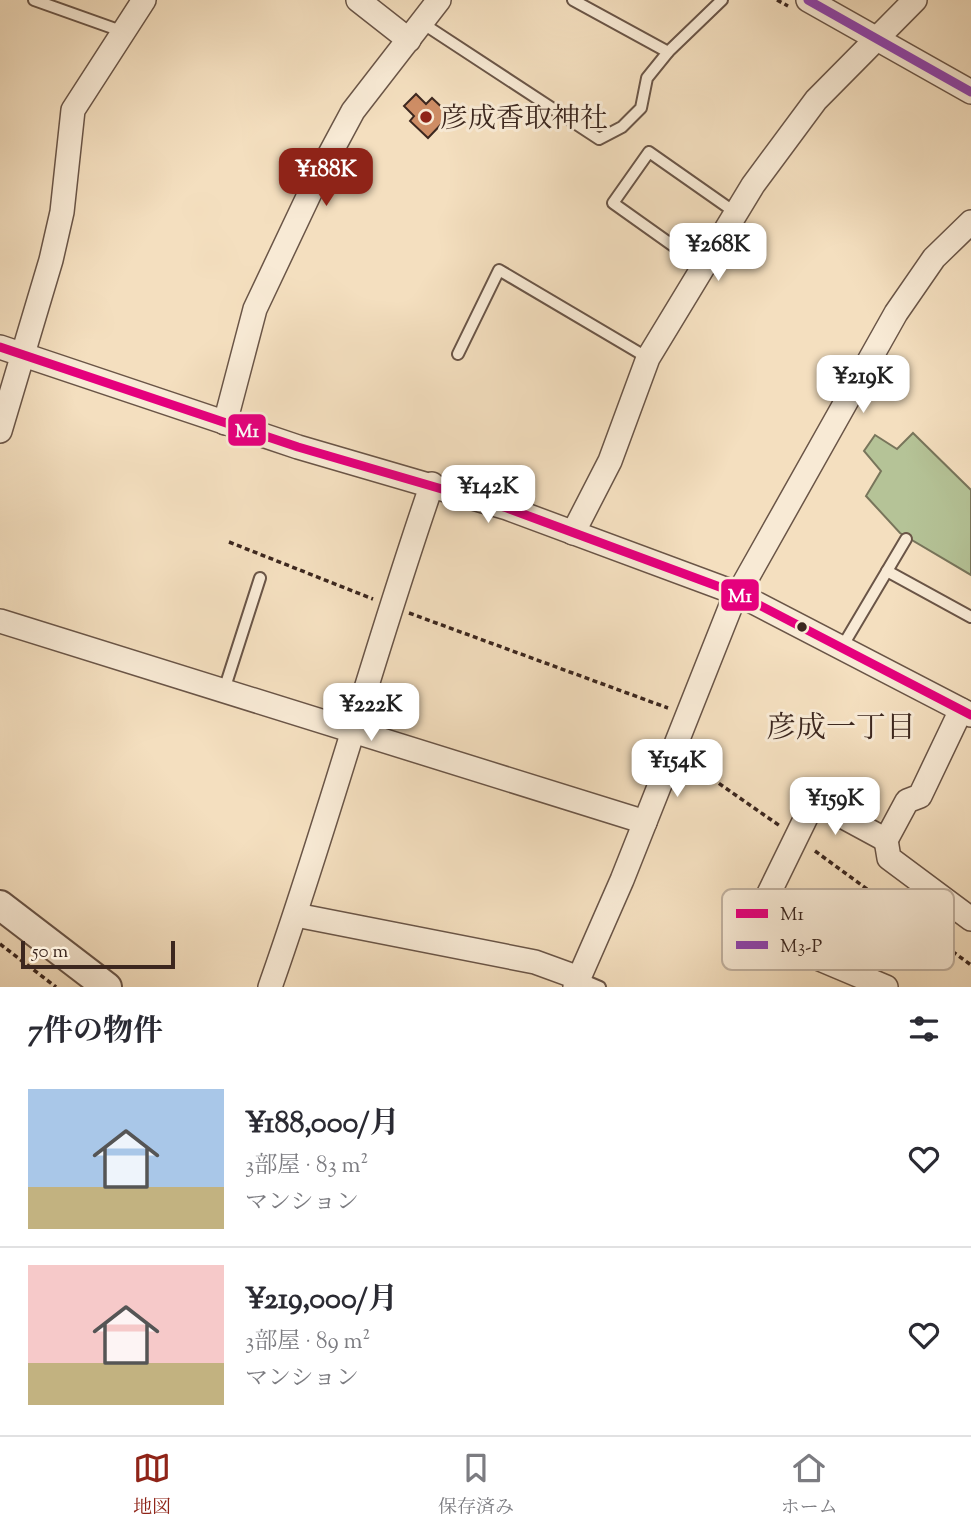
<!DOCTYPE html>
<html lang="ja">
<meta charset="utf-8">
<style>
body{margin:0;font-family:"Sorts Mill Goudy","Noto Serif JP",serif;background:#f7f7f7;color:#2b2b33;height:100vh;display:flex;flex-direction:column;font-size:26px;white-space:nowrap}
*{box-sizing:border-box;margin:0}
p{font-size:23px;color:#7c7c81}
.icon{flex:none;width:38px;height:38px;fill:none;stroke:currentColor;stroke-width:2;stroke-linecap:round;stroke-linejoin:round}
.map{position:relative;height:987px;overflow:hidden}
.details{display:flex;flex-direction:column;background:#fff;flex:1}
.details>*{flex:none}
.scale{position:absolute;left:21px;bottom:18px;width:154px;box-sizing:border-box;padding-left:7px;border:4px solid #3c271f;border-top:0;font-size:19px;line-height:24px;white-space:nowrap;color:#3c271f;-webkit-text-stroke:5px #f8ead5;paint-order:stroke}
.price{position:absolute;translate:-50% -60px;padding:0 16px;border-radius:14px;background:#fff;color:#222;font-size:23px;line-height:46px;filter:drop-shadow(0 2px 4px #0008)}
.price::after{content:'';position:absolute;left:50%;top:42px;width:21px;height:16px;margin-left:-10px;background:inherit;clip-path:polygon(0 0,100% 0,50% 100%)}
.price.active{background:#8f2418;color:#fff}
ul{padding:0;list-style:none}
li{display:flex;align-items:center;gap:21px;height:175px;padding:0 28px}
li+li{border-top:2px solid #e1e1e2}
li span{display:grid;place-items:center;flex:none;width:196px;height:140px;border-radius:0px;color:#555}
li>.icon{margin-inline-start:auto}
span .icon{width:84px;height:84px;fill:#fffc;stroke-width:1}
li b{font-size:30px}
h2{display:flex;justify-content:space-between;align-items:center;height:84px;padding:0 28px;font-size:30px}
.tab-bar{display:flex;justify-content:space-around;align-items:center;height:98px;border-top:2px solid #e1e1e2;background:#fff;font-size:19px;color:#7c7c81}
.tab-bar a{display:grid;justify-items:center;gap:4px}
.tab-bar .active{color:#8f2418}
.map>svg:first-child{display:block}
</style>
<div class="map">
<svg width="971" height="987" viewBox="0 0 971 987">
<rect width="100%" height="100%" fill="#f4dfbf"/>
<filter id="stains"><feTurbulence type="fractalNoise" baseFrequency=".00286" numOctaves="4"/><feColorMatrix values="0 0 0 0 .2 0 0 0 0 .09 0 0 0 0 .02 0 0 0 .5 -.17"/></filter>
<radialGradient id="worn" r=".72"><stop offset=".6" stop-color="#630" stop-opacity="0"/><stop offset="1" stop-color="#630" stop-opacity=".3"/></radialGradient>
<!-- green -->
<polygon fill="#b5c397" stroke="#78755b" stroke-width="2" points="913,433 971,490 971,575 900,533 866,496 881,471 864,451 875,435 897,449"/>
<!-- building -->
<polygon fill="#ce8d65" stroke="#3c271f" stroke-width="2" points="416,94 426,104 432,98 450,115 428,138 410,121 414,116 404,106"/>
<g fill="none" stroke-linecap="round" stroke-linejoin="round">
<defs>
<g id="service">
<polyline points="34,0 124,32"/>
<polyline points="422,23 599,139 622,127 641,108 647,78 668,52 573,0"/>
<polyline points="668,52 722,0"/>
<polyline points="703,267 613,203 649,152 736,213"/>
<polyline points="458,354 499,270 648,358"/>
<polyline points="887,571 971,617"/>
<polyline points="842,647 906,539"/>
<polyline points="224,690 260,578"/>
<polyline points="579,978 600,987"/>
</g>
<g id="minor">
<polyline points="358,0 409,40"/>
<polyline points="808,0 971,92"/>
<polyline points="0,347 298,447 507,508 736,593 971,715"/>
<polyline points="225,423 255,309 317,178 353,111 439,0"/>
<polyline points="0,431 51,260 62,212 73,110 144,0"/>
<polyline points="573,533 610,461 648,358 753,185 816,100 915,0"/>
<polyline points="738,594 896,313 934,258 971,222"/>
<polyline points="0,621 645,822"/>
<polyline points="886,840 889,858 971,919"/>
<polyline points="296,915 535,962 579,978"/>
<path d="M270,987c59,-166 104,-336 162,-503"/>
<polyline points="575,987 622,880 736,593"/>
<polyline points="886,987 751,930 814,801 886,840 907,801 920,796 961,710"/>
</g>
<polyline id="tertiary" points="0,905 107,987"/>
</defs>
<!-- service casing -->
<use href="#service" stroke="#6a5547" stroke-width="14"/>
<!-- minor casing -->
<use href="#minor" stroke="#6a5547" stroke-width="26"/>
<!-- tertiary casing -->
<use href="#tertiary" stroke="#6a5547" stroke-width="32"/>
<!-- path -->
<g stroke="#3c271f" stroke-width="3.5" stroke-dasharray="5 3.5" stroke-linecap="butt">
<polyline points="777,0 788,6"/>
<polyline points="229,542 373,599"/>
<polyline points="409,613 668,708"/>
<polyline points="691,764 780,826"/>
<polyline points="815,851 971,965"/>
<polyline points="0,944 56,987"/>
</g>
<!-- service -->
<use href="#service" stroke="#f8ead5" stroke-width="10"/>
<!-- minor -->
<use href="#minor" stroke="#f8ead5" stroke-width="23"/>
<!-- tertiary -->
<use href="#tertiary" stroke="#f8ead5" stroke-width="28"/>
<defs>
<polyline id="bus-1" points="0,347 298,447 507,508 736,593 971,715"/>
<polyline id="bus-2" points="808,0 971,92"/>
</defs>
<!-- bus-1 casing -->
<use href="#bus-1" stroke="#f8ead5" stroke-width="14"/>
<!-- bus-2 casing -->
<use href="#bus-2" stroke="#f8ead5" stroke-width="14"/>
<!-- bus-1 -->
<use href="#bus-1" stroke="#e5007d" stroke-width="9"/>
<!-- bus-2 -->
<use href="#bus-2" stroke="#8e44ad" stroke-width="9"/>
</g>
<!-- markers -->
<circle fill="#8f2418" stroke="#f8ead5" stroke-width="2.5" cx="426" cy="117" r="7"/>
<circle fill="#3c271f" stroke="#f8ead5" stroke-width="2.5" cx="802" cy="627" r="6"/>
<g text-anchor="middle" stroke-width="6" stroke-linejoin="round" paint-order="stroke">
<!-- poi labels -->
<g font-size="28" fill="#3c271f" stroke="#f8ead5" text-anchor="start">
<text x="440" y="127">彦成香取神社</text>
</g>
<!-- neighbourhood labels -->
<g font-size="30" fill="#3c271f" stroke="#f8ead5">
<text x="841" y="737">彦成一丁目</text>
</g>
</g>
<!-- legend -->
<rect x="722" y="889" width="232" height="81" rx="10" fill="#f8ead5" stroke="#c0b09e" stroke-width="2"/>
<rect x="736" y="909" width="32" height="9" fill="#e5007d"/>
<rect x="736" y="941" width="32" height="8" fill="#8e44ad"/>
<g font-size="19" fill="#3c271f">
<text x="780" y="920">M1</text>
<text x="780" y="952">M3-P</text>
</g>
<g stroke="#f8ead5" stroke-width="2.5">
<rect x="227" y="413" width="40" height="34" rx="7" fill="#e5007d"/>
<rect x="720" y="578" width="40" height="34" rx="7" fill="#e5007d"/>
</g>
<g font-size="19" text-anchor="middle" font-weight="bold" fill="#fff">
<text x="247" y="437">M1</text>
<text x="740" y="602">M1</text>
</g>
<rect width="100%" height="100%" filter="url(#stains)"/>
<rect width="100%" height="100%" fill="url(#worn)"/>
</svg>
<div class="scale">50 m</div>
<b class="price active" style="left:326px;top:208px">¥188K</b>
<b class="price" style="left:718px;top:283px">¥268K</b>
<b class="price" style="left:863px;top:415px">¥219K</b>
<b class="price" style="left:488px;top:525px">¥142K</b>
<b class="price" style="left:371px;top:743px">¥222K</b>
<b class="price" style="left:677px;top:799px">¥154K</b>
<b class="price" style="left:835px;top:837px">¥159K</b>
</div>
<section class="details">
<h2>7件の物件<svg class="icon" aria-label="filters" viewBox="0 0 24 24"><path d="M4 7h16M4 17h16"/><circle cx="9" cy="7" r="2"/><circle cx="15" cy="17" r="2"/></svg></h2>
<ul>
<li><span style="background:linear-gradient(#a9c7e8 70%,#c2b280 0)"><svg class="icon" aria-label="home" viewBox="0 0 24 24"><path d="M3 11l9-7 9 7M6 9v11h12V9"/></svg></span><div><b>¥188,000/月</b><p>3部屋 · 83 m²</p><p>マンション</p></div><svg class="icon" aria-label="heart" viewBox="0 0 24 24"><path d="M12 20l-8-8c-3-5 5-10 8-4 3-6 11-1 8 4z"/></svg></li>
<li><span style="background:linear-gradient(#f6c9c9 70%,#c2b280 0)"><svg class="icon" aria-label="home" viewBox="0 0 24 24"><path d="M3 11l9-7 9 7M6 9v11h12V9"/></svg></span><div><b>¥219,000/月</b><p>3部屋 · 89 m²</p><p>マンション</p></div><svg class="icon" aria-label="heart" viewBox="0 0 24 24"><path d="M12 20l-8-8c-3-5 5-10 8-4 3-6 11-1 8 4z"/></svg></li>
</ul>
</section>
<nav class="tab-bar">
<a class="active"><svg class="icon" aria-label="map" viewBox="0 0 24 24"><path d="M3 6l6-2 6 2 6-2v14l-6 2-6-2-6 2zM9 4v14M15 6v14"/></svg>地図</a>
<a><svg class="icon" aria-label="saved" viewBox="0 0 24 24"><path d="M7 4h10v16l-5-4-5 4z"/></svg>保存済み</a>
<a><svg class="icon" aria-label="home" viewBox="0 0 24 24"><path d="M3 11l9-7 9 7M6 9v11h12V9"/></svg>ホーム</a>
</nav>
